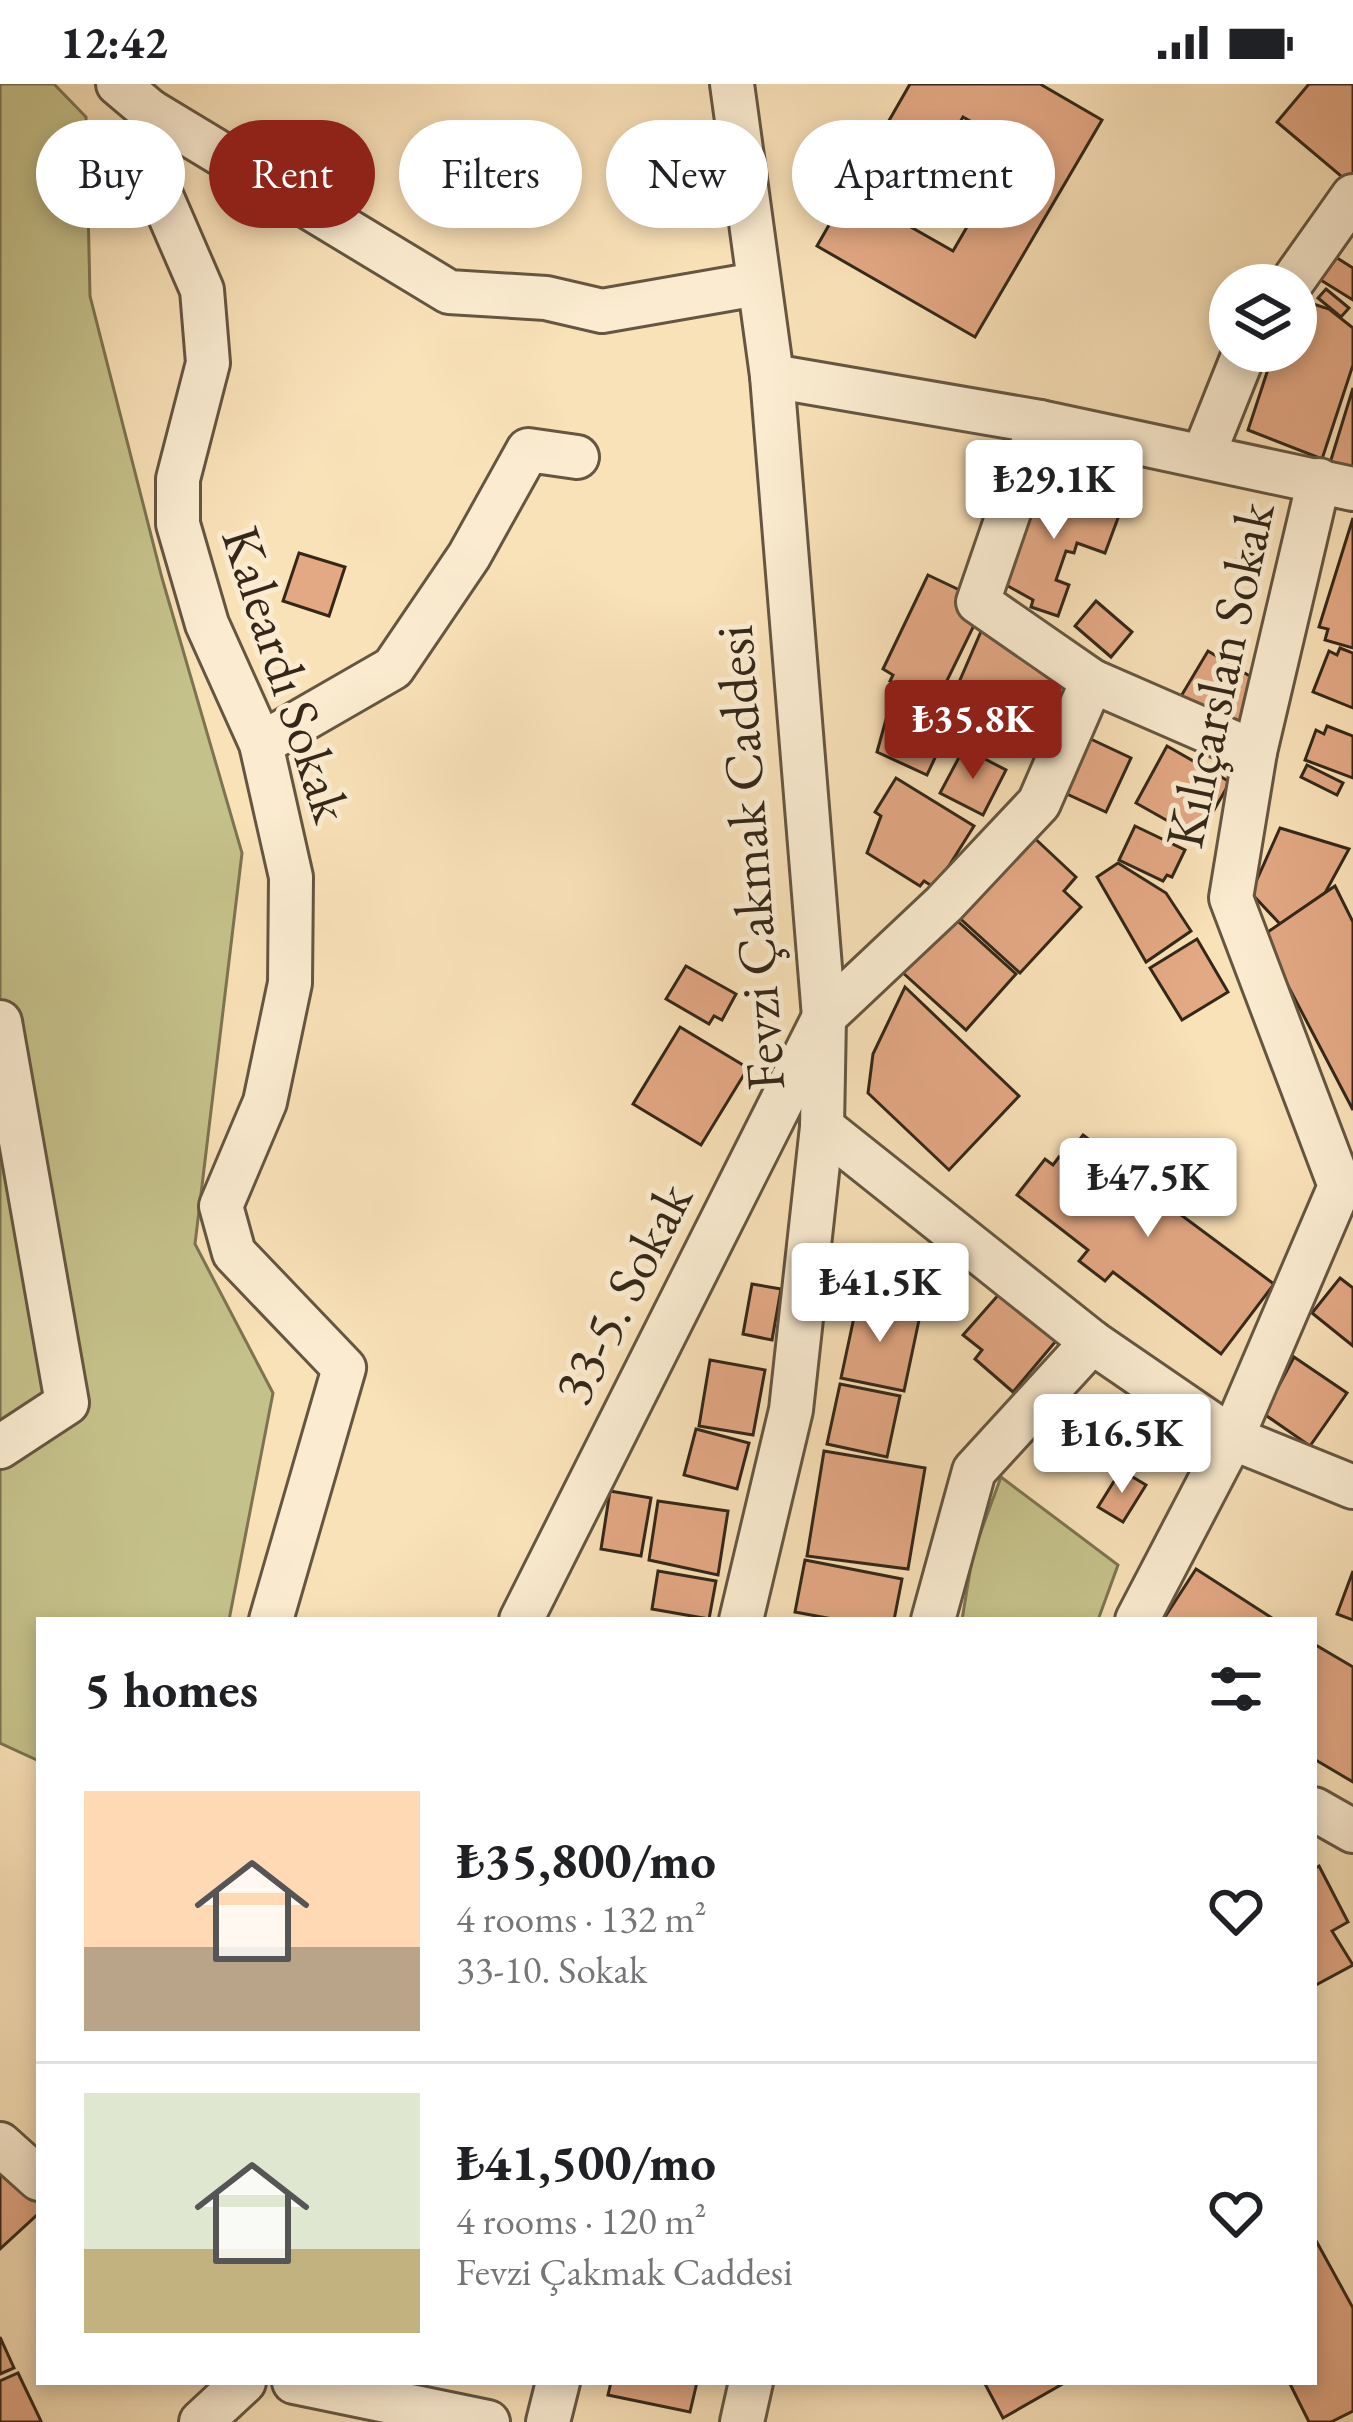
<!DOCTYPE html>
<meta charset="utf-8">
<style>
body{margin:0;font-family:"EB Garamond",serif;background:#f2f2f2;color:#202124;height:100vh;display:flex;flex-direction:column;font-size:45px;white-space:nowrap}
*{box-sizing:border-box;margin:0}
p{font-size:39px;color:#757577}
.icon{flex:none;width:66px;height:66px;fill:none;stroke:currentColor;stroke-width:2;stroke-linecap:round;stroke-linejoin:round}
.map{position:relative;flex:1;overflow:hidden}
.sheet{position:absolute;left:36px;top:1533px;width:1281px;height:768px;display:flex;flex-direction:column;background:#fff;border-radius:0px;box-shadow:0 6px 18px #0003}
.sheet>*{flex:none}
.guide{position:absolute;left:36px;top:36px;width:1281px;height:108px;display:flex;gap:24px}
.buttons{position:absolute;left:1209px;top:180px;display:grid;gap:24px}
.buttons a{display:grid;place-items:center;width:108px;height:108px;border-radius:50%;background:#fff;box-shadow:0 6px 18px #0003;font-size:60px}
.price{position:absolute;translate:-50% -102px;padding:0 27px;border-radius:12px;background:#fff;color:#222;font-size:39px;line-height:78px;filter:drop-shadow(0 3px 6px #0008)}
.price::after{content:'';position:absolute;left:50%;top:72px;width:36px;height:27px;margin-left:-18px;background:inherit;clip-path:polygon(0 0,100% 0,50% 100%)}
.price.active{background:#8f2418;color:#fff}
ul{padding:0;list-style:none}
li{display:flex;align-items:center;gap:36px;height:300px;padding:0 48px}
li+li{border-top:3px solid #e0e0e0}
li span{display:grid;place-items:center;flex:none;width:336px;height:240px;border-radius:0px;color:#555}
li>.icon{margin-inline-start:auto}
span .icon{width:144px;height:144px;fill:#fffc;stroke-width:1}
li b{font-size:51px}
h2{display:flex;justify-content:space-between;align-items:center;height:144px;padding:0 48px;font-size:51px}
.tag{padding:0 42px;border-radius:54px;background:#fff;box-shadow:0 6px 18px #0003;font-size:42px;line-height:108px}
.tag.active{background:#8f2418;color:#fff}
.status{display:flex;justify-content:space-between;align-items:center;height:84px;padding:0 60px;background:#fff;direction:ltr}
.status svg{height:33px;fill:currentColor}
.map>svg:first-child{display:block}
</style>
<div class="status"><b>12:42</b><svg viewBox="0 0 49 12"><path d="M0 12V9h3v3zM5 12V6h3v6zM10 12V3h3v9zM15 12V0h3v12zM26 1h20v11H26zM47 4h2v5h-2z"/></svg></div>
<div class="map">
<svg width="1353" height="2338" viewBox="0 0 1353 2338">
<rect width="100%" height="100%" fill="#f9e1b8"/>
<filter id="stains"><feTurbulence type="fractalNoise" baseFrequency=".00167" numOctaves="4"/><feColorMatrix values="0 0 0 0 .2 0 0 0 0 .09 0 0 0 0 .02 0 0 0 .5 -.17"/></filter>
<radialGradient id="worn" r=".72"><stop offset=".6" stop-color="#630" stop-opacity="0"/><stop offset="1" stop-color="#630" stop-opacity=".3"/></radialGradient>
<!-- green -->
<g fill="#c5c18a" stroke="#7c7452" stroke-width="3">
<polygon points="0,0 54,0 86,33 90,212 162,494 242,769 195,1160 273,1309 229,1536 39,1536 39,1677 0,1659"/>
<polygon points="1001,1393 1118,1481 1098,1536 962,1536 973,1469"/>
</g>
<!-- building -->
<g fill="#e3a884" stroke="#342719" stroke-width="3" fill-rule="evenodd">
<path d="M910,0h130l62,36 -127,217 -158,-91zM963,33l51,29 -61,105 -51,-29z"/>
<polygon points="1309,0 1353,0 1353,92 1348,98 1277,38"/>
<polygon points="1326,167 1353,184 1353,216 1311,190"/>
<polygon points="1326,205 1349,224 1341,233 1318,214"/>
<polygon points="1304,217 1329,225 1353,244 1353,281 1322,375 1248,346 1274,267 1296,267 1296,228"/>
<polygon points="1353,304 1353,386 1330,379"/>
<polygon points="1034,395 1121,426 1105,469 1077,459 1074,469 1066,467 1056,496 1069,501 1058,532 1031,523 1033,516 999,497"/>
<polygon points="1353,434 1353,564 1325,556 1328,545 1319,543"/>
<polygon points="1243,465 1264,477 1254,495 1233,483"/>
<polygon points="299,469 345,483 329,532 283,517"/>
<polygon points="928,491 972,512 982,525 936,619 890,597 893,591 883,585"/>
<polygon points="1096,517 1132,548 1111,573 1075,542"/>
<polygon points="986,536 1061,582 1020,664 958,633 962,625 950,619"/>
<polygon points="1340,564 1353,569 1353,624 1313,608 1329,567 1337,571"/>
<polygon points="1208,567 1268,603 1237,655 1177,619"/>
<polygon points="890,621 947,648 927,691 877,668"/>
<polygon points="1327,642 1353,652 1353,694 1305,676 1316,646 1324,650"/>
<polygon points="1080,650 1131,674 1106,728 1054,704"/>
<polygon points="1167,662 1230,698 1198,754 1136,719"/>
<polygon points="964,664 1006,686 983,731 940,709"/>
<polygon points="1307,681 1343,699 1337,711 1301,693"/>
<polygon points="896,694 974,742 935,804 924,797 920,802 867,769 881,732 875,728"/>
<polygon points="1135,742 1185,766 1172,793 1167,791 1163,797 1119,776"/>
<polygon points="1280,744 1349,765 1325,809 1280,840 1251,809"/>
<polygon points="1028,748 1076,793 1064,807 1081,823 1020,889 954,829"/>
<polygon points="1118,779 1166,809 1191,847 1146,878 1097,793"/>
<polygon points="1335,802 1353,838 1353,1026 1262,852"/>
<polygon points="952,832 1016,890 966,946 902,888"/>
<polygon points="1197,855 1228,908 1182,936 1150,884"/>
<polygon points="686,882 736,910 722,936 714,932 709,940 666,915"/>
<polygon points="905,903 1019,1012 949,1086 868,1009 873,970"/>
<polygon points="680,943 748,984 701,1061 633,1020"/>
<polygon points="1083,1051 1143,1096 1159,1076 1195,1104 1177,1128 1274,1200 1221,1270 1113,1188 1105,1197 1079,1177 1088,1166 1017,1111 1045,1075 1053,1081 1059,1073 1064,1077"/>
<polygon points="1340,1194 1353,1204 1353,1262 1312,1229"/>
<polygon points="752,1200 781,1205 772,1256 743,1250"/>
<polygon points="1000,1209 1056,1257 1013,1308 975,1275 982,1266 963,1251"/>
<polygon points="859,1210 885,1215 883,1223 919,1236 904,1307 841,1294"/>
<polygon points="1294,1273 1347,1309 1310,1362 1264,1330"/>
<polygon points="710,1276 765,1286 753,1351 699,1342"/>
<polygon points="840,1300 900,1312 887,1373 827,1360"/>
<polygon points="696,1345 749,1359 737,1405 684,1391"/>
<polygon points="824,1367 925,1384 908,1485 807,1472"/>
<polygon points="1121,1386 1146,1401 1123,1438 1098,1423"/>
<polygon points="610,1407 651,1414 641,1472 601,1465"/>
<polygon points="658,1417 728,1427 718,1491 649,1476"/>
<polygon points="805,1476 902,1495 894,1536 838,1536 795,1528"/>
<polygon points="1196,1485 1275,1536 1163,1536"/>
<polygon points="658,1487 716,1497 709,1535 652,1525"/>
<polygon points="1353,1487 1353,1536 1337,1530"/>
<polygon points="1314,1560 1353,1583 1353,1698 1314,1675"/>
<polygon points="1319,1782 1348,1838 1332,1847 1353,1881 1314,1902 1314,1785"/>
<polygon points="0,2076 39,2118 39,2129 0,2165"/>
<polygon points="1314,2153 1353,2224 1353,2327 1331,2338 1309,2338 1289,2298 1314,2298"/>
<polygon points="0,2253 14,2284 0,2290"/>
<polygon points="18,2289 41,2337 39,2338 0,2338 0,2297"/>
<polygon points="611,2298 697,2298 690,2328 608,2311"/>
<polygon points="984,2298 1066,2298 1003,2334"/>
</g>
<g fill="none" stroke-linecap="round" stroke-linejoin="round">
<defs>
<g id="street">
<polyline points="118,0 150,27 147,79 202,206 208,279 178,395 178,440 207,540 261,660 291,793 290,899 265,1018 221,1122 234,1169 344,1284 271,1536"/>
<polyline points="732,0 772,292 824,933 822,1043 791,1326 741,1536"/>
<polyline points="150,27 449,208 546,214 602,227 757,200"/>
<polyline points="1290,201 1353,112"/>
<polyline points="772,292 1040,338 1353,405"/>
<polyline points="1040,338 978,518 1092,597 1255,668"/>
<polyline points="1203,372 1245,267"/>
<polyline points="261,660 393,584 469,472 528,366 577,373"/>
<polyline points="0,938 67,1319 0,1363"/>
<polyline points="822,1043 1092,1258 1232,1354 1353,1403"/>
<polyline points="521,1536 824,933 944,820 1039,719 1092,597"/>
<polyline points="933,1536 974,1387 1092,1258"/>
<polyline points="1137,1536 1232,1354 1340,1102 1231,814 1255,668 1319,396"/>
<polyline points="1314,1725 1353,1747"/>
<polyline points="0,2060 39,2095"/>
<polyline points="294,2298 488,2338"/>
<polyline points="201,2338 244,2298"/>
<polyline points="548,2338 558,2298"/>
<polyline points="742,2338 751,2298"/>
</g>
</defs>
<!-- street casing -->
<use href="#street" stroke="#655641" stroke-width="48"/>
<!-- street -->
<use href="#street" stroke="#fbecd1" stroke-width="42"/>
</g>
<g text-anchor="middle" stroke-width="10" stroke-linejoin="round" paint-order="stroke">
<!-- street labels -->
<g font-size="54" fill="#342719" stroke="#fbecd1">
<text transform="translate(287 590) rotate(72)" y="19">Kaleardı Sokak</text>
<text transform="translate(1219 591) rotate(-78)" y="19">Kılıçarslan Sokak</text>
<text transform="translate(749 774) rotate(-94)" y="19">Fevzi Çakmak Caddesi</text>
<text transform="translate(622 1209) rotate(-63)" y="19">33-5. Sokak</text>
</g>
</g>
<rect width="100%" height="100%" filter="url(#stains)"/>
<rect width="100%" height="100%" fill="url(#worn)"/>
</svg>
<div class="buttons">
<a><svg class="icon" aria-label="layers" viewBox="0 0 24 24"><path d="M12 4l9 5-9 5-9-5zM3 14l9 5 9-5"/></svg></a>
</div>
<b class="price" style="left:1054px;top:458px">₺29.1K</b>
<b class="price active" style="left:973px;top:698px">₺35.8K</b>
<b class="price" style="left:1148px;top:1156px">₺47.5K</b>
<b class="price" style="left:880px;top:1261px">₺41.5K</b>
<b class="price" style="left:1122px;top:1412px">₺16.5K</b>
<div class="guide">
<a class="tag">Buy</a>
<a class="tag active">Rent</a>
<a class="tag">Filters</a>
<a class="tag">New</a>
<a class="tag">Apartment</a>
</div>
<section class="sheet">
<h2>5 homes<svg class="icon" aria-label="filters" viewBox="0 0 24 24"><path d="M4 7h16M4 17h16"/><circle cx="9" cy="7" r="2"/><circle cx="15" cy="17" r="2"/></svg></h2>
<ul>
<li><span style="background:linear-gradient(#ffd9b3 65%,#b9a48a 0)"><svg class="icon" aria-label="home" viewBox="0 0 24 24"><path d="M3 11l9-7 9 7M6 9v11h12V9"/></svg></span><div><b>₺35,800/mo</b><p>4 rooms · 132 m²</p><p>33-10. Sokak</p></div><svg class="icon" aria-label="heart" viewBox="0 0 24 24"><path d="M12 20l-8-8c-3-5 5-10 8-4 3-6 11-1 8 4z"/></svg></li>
<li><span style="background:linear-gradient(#dfe7d0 65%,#c2b280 0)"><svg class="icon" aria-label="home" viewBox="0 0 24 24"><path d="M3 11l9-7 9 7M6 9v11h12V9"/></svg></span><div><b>₺41,500/mo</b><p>4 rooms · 120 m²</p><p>Fevzi Çakmak Caddesi</p></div><svg class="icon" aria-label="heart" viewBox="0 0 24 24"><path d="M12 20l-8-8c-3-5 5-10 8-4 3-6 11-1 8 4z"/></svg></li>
</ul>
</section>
</div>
